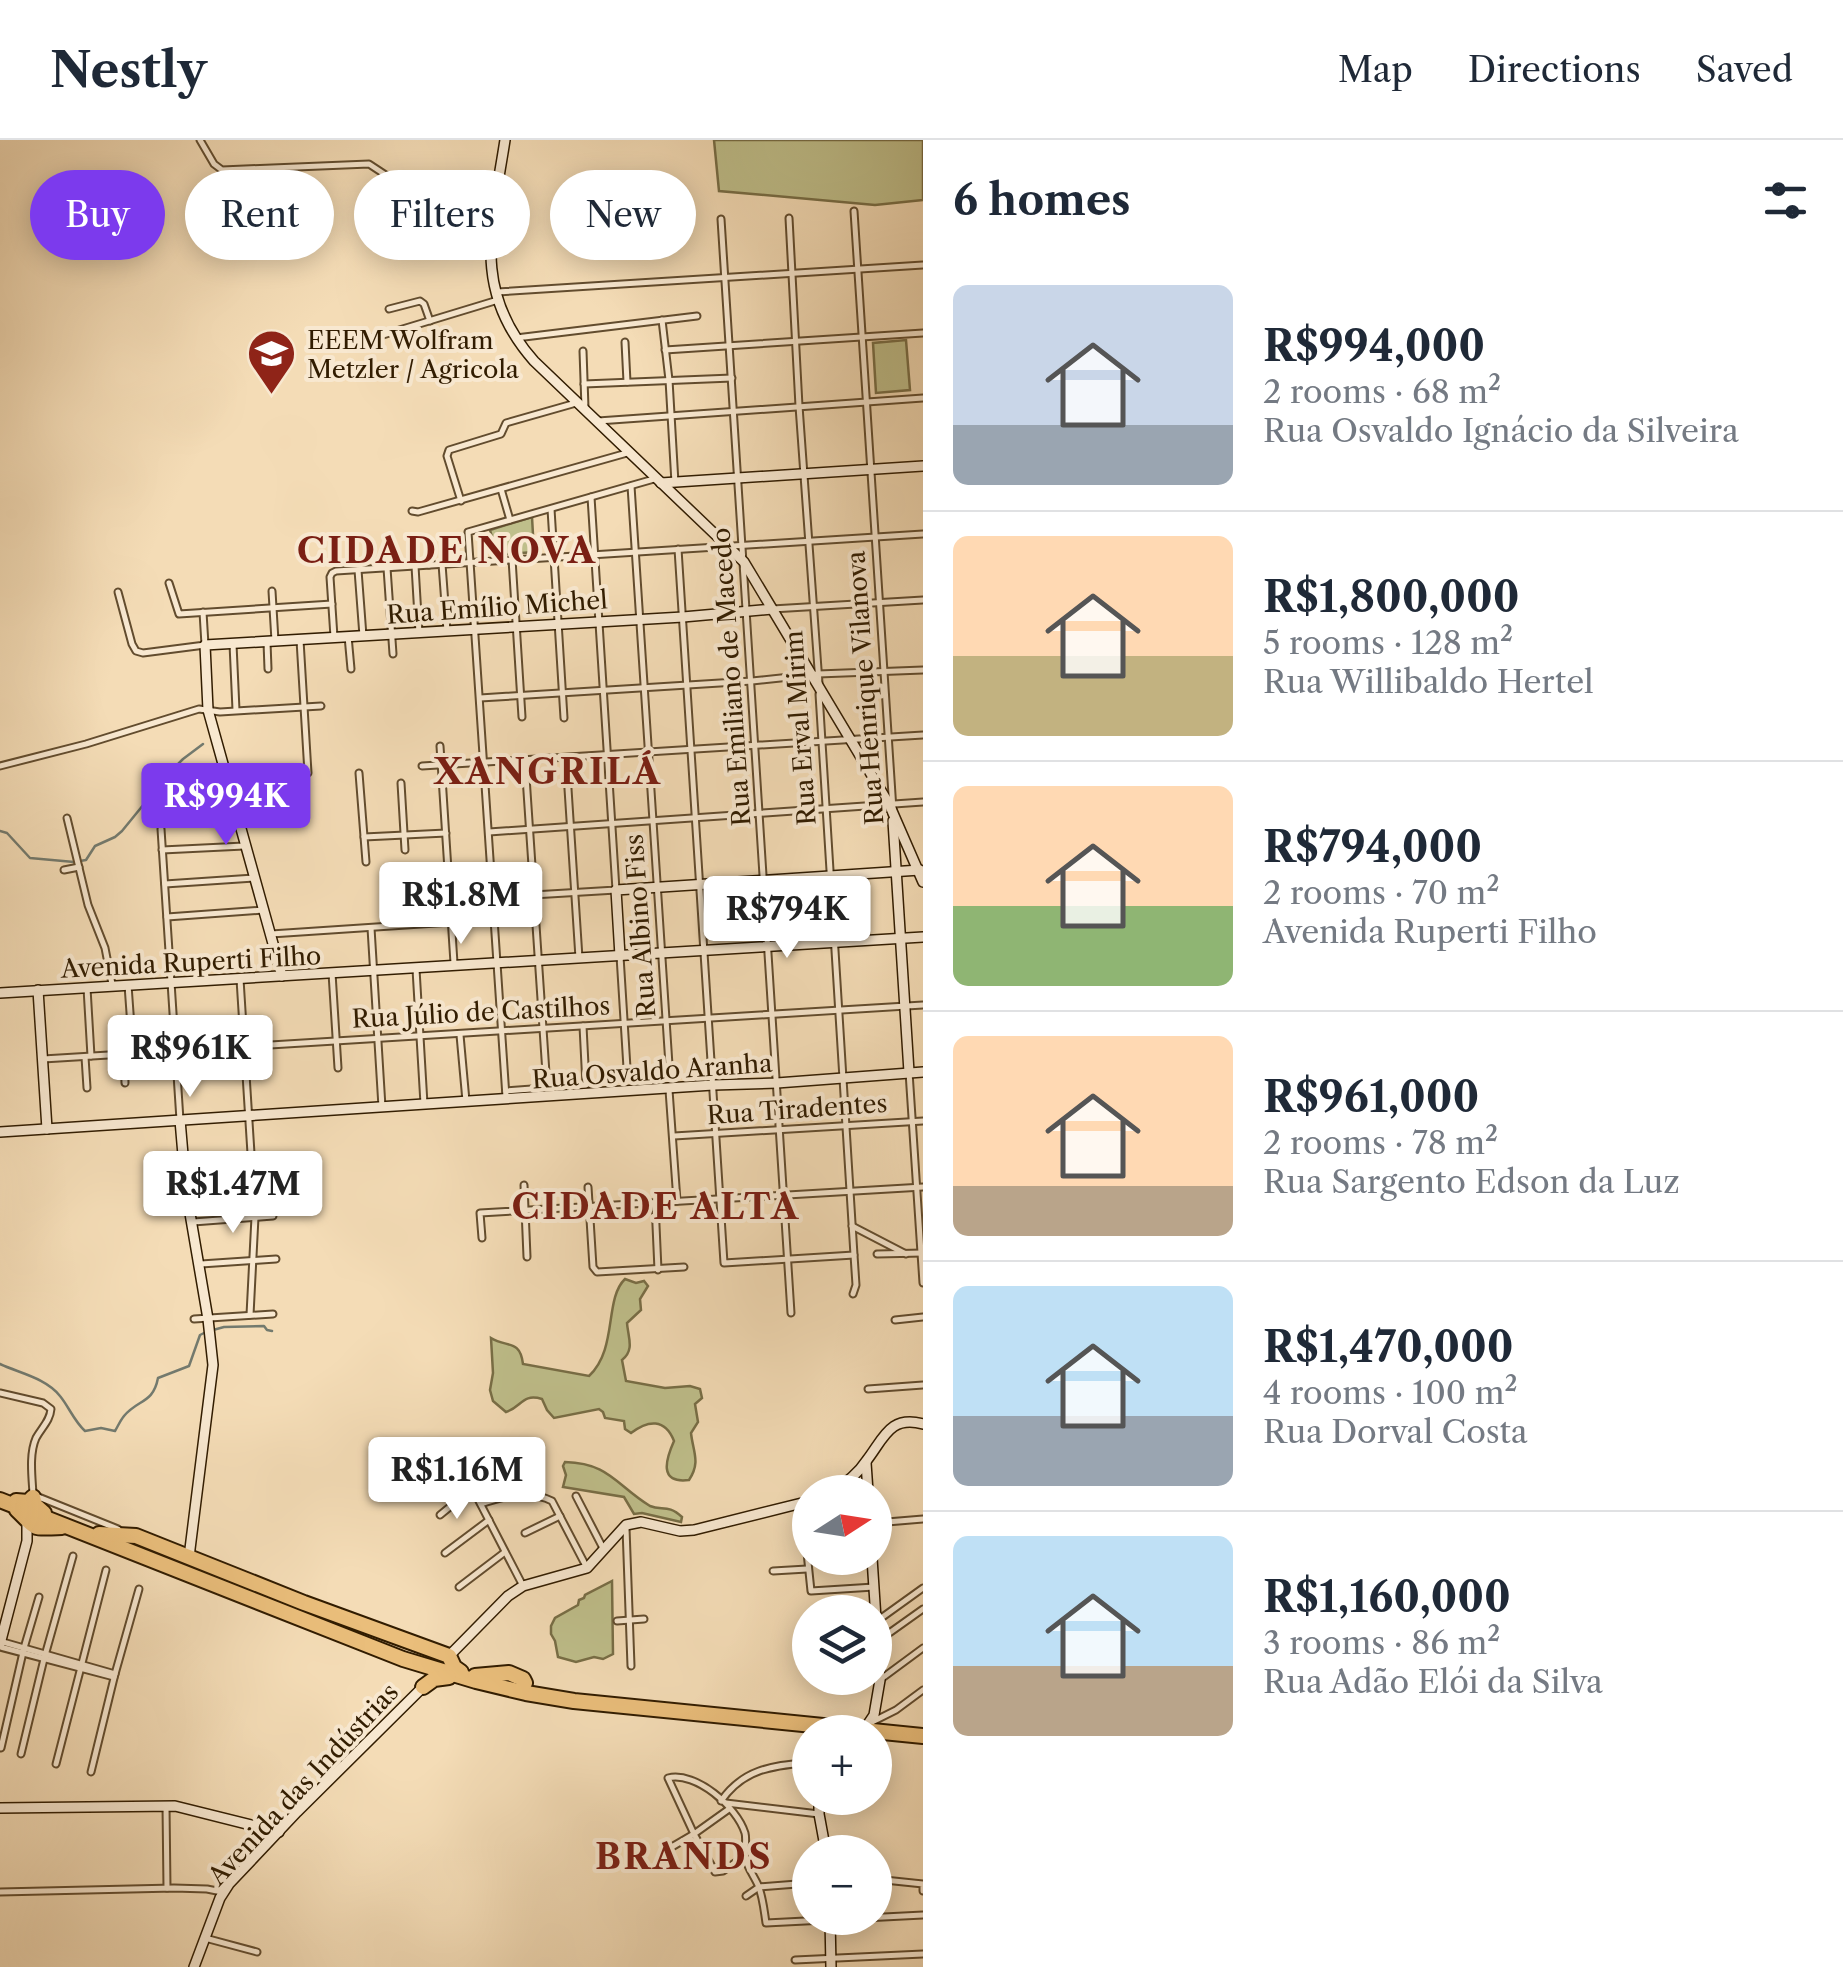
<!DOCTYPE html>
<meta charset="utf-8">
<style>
body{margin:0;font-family:"Libre Caslon Text",serif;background:#f2f2f3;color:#1f2937;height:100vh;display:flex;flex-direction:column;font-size:38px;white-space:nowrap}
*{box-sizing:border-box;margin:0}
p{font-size:32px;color:#747a83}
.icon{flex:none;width:55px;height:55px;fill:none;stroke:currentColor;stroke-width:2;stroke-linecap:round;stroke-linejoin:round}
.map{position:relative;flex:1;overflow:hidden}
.drawer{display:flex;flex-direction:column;background:#fff;width:920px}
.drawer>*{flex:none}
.hud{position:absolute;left:30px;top:30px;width:742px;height:90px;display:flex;gap:20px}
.needle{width:65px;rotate:78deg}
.controls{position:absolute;left:792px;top:1335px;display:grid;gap:20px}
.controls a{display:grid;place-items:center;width:100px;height:100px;border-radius:50%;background:#fff;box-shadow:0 5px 25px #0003;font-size:50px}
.price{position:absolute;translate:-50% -85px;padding:0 22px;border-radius:10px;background:#fff;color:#222;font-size:32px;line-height:65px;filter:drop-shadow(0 2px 5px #0008)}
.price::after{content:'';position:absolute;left:50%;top:60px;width:30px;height:22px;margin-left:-15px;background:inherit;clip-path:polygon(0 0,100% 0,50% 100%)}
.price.active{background:#7c3aed;color:#fff}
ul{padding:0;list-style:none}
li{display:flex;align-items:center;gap:30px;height:250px;padding:0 30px}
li+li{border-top:2px solid #e0e1e3}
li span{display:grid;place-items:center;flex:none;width:280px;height:200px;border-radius:15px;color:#555}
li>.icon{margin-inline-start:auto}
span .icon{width:120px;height:120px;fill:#fffc;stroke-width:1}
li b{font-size:42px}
h2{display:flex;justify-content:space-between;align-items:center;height:120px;padding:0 30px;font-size:42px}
.pill{padding:0 35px;border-radius:45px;background:#fff;box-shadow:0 5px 25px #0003;font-size:35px;line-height:90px}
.pill.active{background:#7c3aed;color:#fff}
header{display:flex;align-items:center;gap:60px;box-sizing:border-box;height:140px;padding:0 50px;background:#fff;border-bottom:2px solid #e0e1e3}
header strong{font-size:48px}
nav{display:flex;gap:55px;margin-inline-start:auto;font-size:35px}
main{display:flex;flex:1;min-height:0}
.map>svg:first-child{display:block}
</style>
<header>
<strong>Nestly</strong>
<nav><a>Map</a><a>Directions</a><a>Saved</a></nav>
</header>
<main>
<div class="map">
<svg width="923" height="1827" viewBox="0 0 923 1827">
<rect width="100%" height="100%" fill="#f4dcb6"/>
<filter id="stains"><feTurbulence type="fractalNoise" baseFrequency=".002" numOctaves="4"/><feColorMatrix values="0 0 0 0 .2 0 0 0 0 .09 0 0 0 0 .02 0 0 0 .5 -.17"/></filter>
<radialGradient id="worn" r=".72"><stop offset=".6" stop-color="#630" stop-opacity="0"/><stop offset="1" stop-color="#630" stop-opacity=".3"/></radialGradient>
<!-- green -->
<g fill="#bfbf8b" stroke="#786e46" stroke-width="2.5">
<polygon points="714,0 923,0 923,60 875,65 719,51"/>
<polygon points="906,200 910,250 876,253 873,203"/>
<polygon points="532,377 534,412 497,415 490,390"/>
<path d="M625,1139l11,4 8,-2 4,5 -8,13 1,11 -14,13c1,14 8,27 -5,37l4,21 39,7 25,-2 10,3 2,9 -7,6 3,18 -7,11c2,19 10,29 -2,47 -31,4 -23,-21 -15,-39 -9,-23 -26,-21 -43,-8l-6,-4 -1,-8 -19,-3 -2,-6 -4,-3 -45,9 -7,-8 -5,-11c-20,-6 -20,8 -36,13l-13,-11 -3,-11 3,-17 -2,-35c16,10 29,1 32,26l66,12c29,-27 15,-77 36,-97z"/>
<path d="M565,1322c44,1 51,23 85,44 12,5 18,-2 32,11l-1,5 -39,-9 -8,1 -10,-17 -61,-10 3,-12 -3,-9z"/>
<polygon points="612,1441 613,1514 603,1519 594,1517 576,1522 558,1517 555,1501 551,1494 551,1486 555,1478 578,1465 579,1460 584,1458 585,1455"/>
</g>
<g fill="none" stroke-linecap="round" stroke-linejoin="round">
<!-- stream -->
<g stroke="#737a6e" stroke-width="2.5">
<polyline points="0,691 7,693 30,718 74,722"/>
<polyline points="80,721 86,720 95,706 115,697 122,691 144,664 150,652 183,619 203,604"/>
<polyline points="213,1190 224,1187 264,1186 267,1190 272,1191"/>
<path d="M0,1224c19,9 46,14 60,32 9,11 14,25 25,35l16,-3 14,3c3,-5 5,-10 9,-15 14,-17 29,-12 34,-38l31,-12 11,-31 6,-3"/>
</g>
<defs>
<g id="street">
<polyline points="200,0 214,24 222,30 369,24 489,103"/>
<polyline points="854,71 893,670"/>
<polyline points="789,78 799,266 819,543"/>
<polyline points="721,79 791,1173"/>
<polyline points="497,152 923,125"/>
<polyline points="389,169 420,161 424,164 430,181"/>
<polyline points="662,180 669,240 675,343"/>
<polyline points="516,198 697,176"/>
<polyline points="625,202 627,242"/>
<polyline points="350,205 498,160"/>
<polyline points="665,210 923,193"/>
<polyline points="583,211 585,268"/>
<polyline points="584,244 732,238"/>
<polyline points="598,281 923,258"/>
<polyline points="631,346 669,925"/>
<polyline points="501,349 510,380"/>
<polyline points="461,361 447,316 449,310 501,294 506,283 576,263"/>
<polyline points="551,369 564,578"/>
<polyline points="412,371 418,372 627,313"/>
<polyline points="429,404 429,425"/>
<polyline points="678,409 724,1123 854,1115"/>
<polyline points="512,419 522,577"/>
<polyline points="442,424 447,491"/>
<polyline points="415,426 419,493"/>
<polyline points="387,428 393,514"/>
<polyline points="358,430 363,496"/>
<polyline points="169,443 179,474 332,464"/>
<polyline points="272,451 275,501"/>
<polyline points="118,452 132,504 136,511 143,513 205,505 203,472"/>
<polyline points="772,469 923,460"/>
<polyline points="348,496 351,529"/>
<polyline points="334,497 330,437 332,433 336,431 923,394"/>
<polyline points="267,502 268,529"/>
<polyline points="233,504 236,570"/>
<polyline points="819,554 854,1115 856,1145 853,1154"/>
<polyline points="480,558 752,541 818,534 923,530"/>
<polyline points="440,606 454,823"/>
<polyline points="566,618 579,818"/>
<polyline points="525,622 547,948"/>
<polyline points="0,626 86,604 199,569 220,572 321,566"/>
<polyline points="422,626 923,595"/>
<polyline points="359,633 366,722"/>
<polyline points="226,638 308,633 300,500"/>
<polyline points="401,643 405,710"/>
<polyline points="67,678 88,765 105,808 112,844"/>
<polyline points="161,689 180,980"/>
<polyline points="489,692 923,662"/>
<polyline points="364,697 446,693"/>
<polyline points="162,710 244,706"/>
<polyline points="64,730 79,727"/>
<polyline points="165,744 254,738"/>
<polyline points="450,760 616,750 591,357"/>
<polyline points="167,777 263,770"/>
<polyline points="371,788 382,967"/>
<polyline points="271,794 451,782"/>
<polyline points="620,816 627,928"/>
<polyline points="416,829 424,964"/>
<polyline points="332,833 338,928"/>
<polyline points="240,839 255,1077 250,1175"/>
<polyline points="128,845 133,914"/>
<polyline points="87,848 91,916"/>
<polyline points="460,895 466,961"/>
<polyline points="124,914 125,943"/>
<polyline points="85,917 87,948"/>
<polyline points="43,919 923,865"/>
<polyline points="909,932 923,1143"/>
<polyline points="669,950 677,1061"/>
<polyline points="506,951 586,945 583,886"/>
<polyline points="506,957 468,392 654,339"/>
<polyline points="674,996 923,981"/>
<polyline points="167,1041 275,1033"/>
<polyline points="524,1045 527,1117"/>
<polyline points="588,1047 593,1127 597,1132 684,1127"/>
<polyline points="655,1063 658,1130"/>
<polyline points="193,1082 273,1076"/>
<polyline points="852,1086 906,1114"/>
<polyline points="482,1098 480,1073 923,1047"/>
<polyline points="877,1114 923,1113"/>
<polyline points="201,1124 276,1119"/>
<polyline points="194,1179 273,1174"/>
<polyline points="895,1180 923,1177"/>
<polyline points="868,1249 923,1245"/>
<path d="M0,1253l43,10 8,6c-1,12 -9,18 -15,29 -7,16 -4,38 -3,56"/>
<polyline points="466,1336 522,1444"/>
<polyline points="36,1356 118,1389"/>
<polyline points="576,1356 604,1410"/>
<path d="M481,1364c22,-8 50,-14 71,-3l35,67"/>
<polyline points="802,1364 811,1451 874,1447"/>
<polyline points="440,1375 473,1348"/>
<polyline points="875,1383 923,1379"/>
<polyline points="626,1388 631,1526"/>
<polyline points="525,1393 560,1376"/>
<polyline points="445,1413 489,1380"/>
<polyline points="773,1431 807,1429"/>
<polyline points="459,1447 505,1412"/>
<polyline points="617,1481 644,1479"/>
<polyline points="877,1481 923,1448"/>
<polyline points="878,1501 923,1469"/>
<polyline points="3,1502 115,1534"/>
<polyline points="0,1507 114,1537"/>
<polyline points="881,1539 923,1508"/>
<polyline points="872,1582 896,1570 923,1550"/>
<polyline points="1,1608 24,1508 39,1457"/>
<polyline points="21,1614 44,1519 73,1416"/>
<polyline points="56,1624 106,1430"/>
<polyline points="91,1632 115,1534 139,1449"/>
<path d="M721,1661c23,-33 52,-35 89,-39"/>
<polyline points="726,1663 819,1674"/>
<polyline points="166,1666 167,1748"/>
<polyline points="670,1708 694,1694 729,1669"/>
<path d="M745,1716l-22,15 -8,1 -21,-38 -26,-56c28,-7 69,29 77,55 2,8 -1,16 0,24 2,10 9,19 13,28 5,12 6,25 8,38l157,-8"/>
<polyline points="875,1739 923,1744 923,1751"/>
<polyline points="0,1752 174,1748 207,1749 222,1752"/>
<polyline points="746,1756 759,1747 810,1743"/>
<polyline points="205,1798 257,1812"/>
<polyline points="795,1820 923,1814"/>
</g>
<g id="secondary">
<path d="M505,0c-13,85 -34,150 29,221l210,201 145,242 34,78"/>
<polyline points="661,343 923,326"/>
<polyline points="893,681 909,932"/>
<polyline points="620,816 616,750 920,730"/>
<polyline points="282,836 208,570 205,505 683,477 772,469"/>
<polyline points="38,850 47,989"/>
<polyline points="0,853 923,797"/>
<polyline points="180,980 186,1050 208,1179 213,1225 189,1417"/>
<polyline points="0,992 713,945 777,943 923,932"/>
<polyline points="866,1323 868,1352"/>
<path d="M831,1352c14,-8 27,-18 36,-32 17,-22 23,-45 56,-36"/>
<polyline points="0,1504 27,1401 27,1383"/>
<polyline points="449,1516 508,1456 523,1446 587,1428 626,1385 641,1382 680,1391 694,1390 810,1361"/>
<polyline points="864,1590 874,1575 880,1540 872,1418"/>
<polyline points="819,1658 819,1674 826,1712"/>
<polyline points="0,1668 175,1666 279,1692"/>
<polyline points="830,1778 831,1827"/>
<polyline points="194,1827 220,1758 229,1744 297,1672 423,1547"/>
</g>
<g id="highway">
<polyline points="0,1360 403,1519 476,1541 526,1553 574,1561 923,1596"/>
<polyline points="16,1361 28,1362 33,1357 35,1365 44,1373"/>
<path d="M17,1370c22,21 13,18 45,17"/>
<polyline points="99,1394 136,1396 304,1463 449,1516 454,1527 461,1532"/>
<polyline points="475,1536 509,1533 523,1539 525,1543 522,1548"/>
<polyline points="423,1547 434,1539 449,1537"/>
</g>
</defs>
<!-- street casing -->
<use href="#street" stroke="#624c2e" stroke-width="9"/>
<!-- secondary casing -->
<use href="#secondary" stroke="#311c00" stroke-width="12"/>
<!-- highway casing -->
<use href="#highway" stroke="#311c00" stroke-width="18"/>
<!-- street -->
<use href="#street" stroke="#f8e8d0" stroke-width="5"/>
<!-- secondary -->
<use href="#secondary" stroke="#f8e8d0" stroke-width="9"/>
<!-- highway -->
<use href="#highway" stroke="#eabe7b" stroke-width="14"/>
</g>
<!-- icons -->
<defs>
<symbol id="university-pin" viewBox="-11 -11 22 30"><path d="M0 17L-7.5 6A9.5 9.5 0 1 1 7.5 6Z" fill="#8f2418" stroke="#f8e8d0"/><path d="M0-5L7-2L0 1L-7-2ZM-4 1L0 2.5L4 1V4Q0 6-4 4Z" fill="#fff"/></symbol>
</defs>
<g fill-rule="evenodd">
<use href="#university-pin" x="244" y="186" width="55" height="75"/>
</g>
<g text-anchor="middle" stroke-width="8" stroke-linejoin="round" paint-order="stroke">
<!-- poi labels -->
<g font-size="25" fill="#311c00" stroke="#f8e8d0" text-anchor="start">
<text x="307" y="209">EEEM Wolfram<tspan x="307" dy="29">Metzler / Agricola</tspan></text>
</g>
<!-- street labels -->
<g font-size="25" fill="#311c00" stroke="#f8e8d0">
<text transform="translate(497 467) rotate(-4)" y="9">Rua Emílio Michel</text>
<text transform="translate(731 537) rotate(-94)" y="9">Rua Emiliano de Macedo</text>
<text transform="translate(865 548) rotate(-94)" y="9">Rua Henrique Vilanova</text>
<text transform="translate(800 588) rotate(-94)" y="9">Rua Erval Mirim</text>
<text transform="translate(640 786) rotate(-94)" y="9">Rua Albino Fiss</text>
<text transform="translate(191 822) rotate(-3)" y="9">Avenida Ruperti Filho</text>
<text transform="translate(481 872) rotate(-3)" y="9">Rua Júlio de Castilhos</text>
<text transform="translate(652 931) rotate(-4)" y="9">Rua Osvaldo Aranha</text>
<text transform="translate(797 969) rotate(-4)" y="9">Rua Tiradentes</text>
<text transform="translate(303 1644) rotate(-47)" y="9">Avenida das Indústrias</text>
</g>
<!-- district labels -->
<g font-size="35" font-weight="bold" letter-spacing="2.5" fill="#7a1f14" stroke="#f8e8d0">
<text x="447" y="423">CIDADE NOVA</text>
<text x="548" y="644">XANGRILÁ</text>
<text x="656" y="1079">CIDADE ALTA</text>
<text x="684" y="1729">BRANDS</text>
</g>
</g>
<rect width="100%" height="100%" filter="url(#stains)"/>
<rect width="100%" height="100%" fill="url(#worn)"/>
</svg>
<div class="controls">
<a><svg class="needle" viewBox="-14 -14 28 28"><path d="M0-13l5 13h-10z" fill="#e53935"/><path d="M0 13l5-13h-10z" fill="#747a83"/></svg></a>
<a><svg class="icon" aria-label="layers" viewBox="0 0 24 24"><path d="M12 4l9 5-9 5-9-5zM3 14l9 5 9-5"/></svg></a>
<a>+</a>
<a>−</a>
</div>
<b class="price active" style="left:226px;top:708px">R$994K</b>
<b class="price" style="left:461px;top:807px">R$1.8M</b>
<b class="price" style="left:787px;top:821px">R$794K</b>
<b class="price" style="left:190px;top:960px">R$961K</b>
<b class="price" style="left:233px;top:1096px">R$1.47M</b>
<b class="price" style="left:457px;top:1382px">R$1.16M</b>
<div class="hud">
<a class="pill active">Buy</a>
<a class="pill">Rent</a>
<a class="pill">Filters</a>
<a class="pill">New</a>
</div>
</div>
<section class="drawer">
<h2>6 homes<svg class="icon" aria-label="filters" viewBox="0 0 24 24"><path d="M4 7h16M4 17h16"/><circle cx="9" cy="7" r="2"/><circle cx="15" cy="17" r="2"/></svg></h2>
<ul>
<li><span style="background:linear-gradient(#c9d6e8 70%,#9aa5b1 0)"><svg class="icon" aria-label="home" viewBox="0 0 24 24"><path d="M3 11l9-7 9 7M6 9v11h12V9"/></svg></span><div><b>R$994,000</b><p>2 rooms · 68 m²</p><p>Rua Osvaldo Ignácio da Silveira</p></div></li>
<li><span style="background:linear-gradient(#ffd9b3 60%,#c2b280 0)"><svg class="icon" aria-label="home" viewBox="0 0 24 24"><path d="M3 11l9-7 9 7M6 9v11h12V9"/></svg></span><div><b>R$1,800,000</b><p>5 rooms · 128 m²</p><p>Rua Willibaldo Hertel</p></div></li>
<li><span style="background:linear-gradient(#ffd9b3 60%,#8fb573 0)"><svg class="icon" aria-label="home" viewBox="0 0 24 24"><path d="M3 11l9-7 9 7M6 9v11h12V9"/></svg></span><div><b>R$794,000</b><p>2 rooms · 70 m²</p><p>Avenida Ruperti Filho</p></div></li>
<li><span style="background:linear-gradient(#ffd9b3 75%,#b9a48a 0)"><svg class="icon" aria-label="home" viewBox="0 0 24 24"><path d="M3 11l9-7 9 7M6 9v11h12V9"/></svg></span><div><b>R$961,000</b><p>2 rooms · 78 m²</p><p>Rua Sargento Edson da Luz</p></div></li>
<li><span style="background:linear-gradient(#bfe0f5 65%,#9aa5b1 0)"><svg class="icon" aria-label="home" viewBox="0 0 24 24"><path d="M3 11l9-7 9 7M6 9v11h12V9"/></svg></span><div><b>R$1,470,000</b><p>4 rooms · 100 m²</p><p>Rua Dorval Costa</p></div></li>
<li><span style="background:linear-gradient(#bfe0f5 65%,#b9a48a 0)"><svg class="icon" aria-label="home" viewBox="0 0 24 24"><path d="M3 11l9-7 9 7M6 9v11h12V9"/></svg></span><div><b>R$1,160,000</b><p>3 rooms · 86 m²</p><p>Rua Adão Elói da Silva</p></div></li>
</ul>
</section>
</main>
